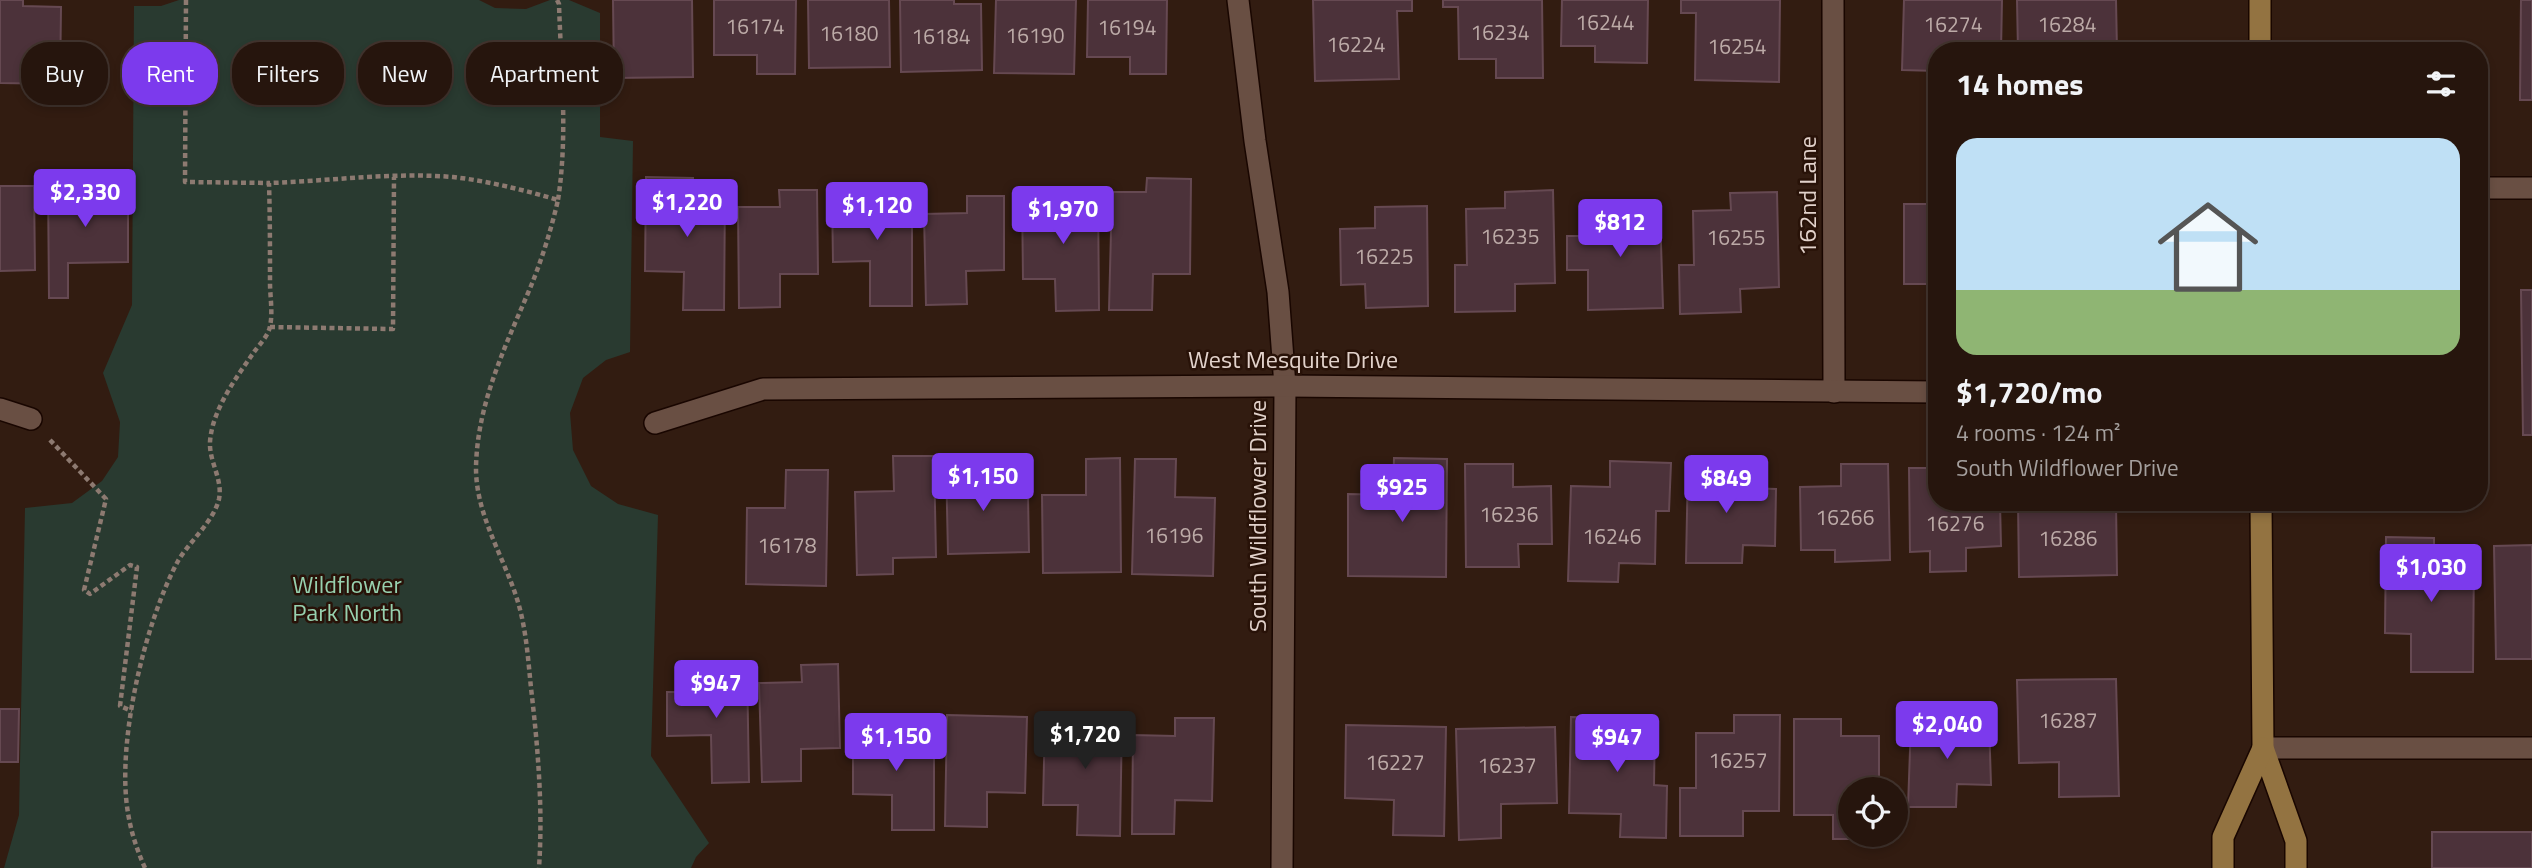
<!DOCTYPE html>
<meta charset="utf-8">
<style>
body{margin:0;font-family:"Titillium Web",sans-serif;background:#32221b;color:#f1f3f6;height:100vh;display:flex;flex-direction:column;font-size:26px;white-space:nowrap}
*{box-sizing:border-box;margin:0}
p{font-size:23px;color:#a49f9d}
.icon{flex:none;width:38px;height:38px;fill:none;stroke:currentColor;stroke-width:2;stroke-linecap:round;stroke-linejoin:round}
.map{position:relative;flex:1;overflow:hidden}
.drawer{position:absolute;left:1928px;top:42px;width:560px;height:469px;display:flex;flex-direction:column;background:#26150d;border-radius:28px;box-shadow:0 4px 10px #0003,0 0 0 2px #42342e}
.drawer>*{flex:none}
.banner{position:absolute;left:21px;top:42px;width:665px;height:63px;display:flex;gap:14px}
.fabs{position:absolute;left:1838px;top:777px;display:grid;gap:14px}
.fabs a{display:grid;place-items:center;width:70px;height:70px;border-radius:50%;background:#26150d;box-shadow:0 4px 10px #0003,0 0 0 2px #42342e;font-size:35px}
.price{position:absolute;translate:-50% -60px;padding:0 16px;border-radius:7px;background:#7c3aed;color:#fff;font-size:23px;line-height:46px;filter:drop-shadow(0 2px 4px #0008)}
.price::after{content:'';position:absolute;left:50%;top:42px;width:21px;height:16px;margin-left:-10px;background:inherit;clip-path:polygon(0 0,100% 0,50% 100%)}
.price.on{background:#222;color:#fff}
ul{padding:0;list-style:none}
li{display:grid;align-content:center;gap:14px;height:371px;padding:0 28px}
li+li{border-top:2px solid #42342e}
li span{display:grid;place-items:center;height:217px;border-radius:21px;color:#555}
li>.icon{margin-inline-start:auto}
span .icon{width:126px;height:126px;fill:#fffc;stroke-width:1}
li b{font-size:30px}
h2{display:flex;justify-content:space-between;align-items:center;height:84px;padding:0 28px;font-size:30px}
.pill{padding:0 24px;border-radius:28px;background:#26150d;box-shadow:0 4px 10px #0003,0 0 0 2px #42342e;font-size:24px;line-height:63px}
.pill.on{background:#7c3aed;color:#fff}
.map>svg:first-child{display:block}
</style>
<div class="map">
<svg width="2532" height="868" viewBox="0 0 2532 868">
<rect width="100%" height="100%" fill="#321c11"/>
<!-- green -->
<polygon fill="#293a30" points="179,0 479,0 495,8 526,9 550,0 569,0 600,13 600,137 633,141 630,352 606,360 583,378 570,413 573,450 591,486 618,504 658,515 651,756 709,843 696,857 691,868 4,868 19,815 25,508 72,503 102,481 118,457 120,422 103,373 132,305 134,6 161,6"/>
<!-- building -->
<g fill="#4c323a" stroke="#664952" stroke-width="2">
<polygon points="0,0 23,0 23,6 61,7 60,84 0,83"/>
<polygon points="613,0 692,0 693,77 614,78"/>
<polygon points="714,0 796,0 795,74 757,74 757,55 714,55"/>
<polygon points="808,0 889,0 890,67 809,68"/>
<polygon points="900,0 954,0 954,4 981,4 982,70 901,72"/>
<polygon points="996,0 1076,0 1074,74 994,73"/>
<polygon points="1088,0 1167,0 1166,74 1130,74 1130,57 1087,57"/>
<polygon points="1313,0 1412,0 1412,11 1397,11 1399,79 1315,81"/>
<polygon points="1443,0 1542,0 1543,78 1496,78 1496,59 1459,59 1458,7 1443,7"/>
<polygon points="1562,0 1648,0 1647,63 1595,62 1595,46 1561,46"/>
<polygon points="1681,0 1780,0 1779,82 1695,80 1696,13 1681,13"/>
<polygon points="1904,0 2002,0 2001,51 1937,51 1937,71 1902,70"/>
<polygon points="2017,0 2116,0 2117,51 2018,51"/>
<polygon points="2521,0 2532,0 2532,100 2520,100"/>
<polygon points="646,177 693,178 693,190 725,191 724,310 683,310 684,272 645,271"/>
<polygon points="1147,178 1191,179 1190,274 1153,274 1152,310 1109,310 1112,192 1146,192"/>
<polygon points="128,183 128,262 68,263 68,298 49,298 48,184"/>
<polygon points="0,186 34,186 35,270 0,271"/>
<polygon points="779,190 817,190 818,274 780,274 780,307 739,308 738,207 780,207"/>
<polygon points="1553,190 1555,283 1515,284 1515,311 1455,312 1455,265 1467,265 1466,209 1505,208 1505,192"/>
<polygon points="1098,192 1099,310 1056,311 1055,279 1023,279 1022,194"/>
<polygon points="1777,192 1779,287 1740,289 1741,312 1680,314 1679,265 1694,265 1693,211 1731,210 1730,193"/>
<polygon points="912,193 912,306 870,306 870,261 833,262 832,194"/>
<polygon points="967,196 1004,196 1004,270 966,271 967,304 926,305 924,214 967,213"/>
<rect x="1904" y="204" width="33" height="80"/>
<polygon points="1427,206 1428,306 1366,308 1365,284 1341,285 1340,229 1375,228 1375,207"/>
<polygon points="1660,211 1663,308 1588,310 1588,270 1567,270 1567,236 1581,236 1580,213"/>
<polygon points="2521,290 2532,290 2532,435 2523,435"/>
<polygon points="893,456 934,456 936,557 893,558 893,574 857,575 855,492 894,491"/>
<polygon points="1120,458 1121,572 1043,573 1042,495 1086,495 1086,459"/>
<polygon points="1394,458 1447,459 1446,577 1348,576 1348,494 1393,495"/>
<polygon points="1135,459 1176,459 1175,497 1215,498 1213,576 1132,574"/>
<polygon points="946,461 988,461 989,497 1028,495 1029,552 948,554"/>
<polygon points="1610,461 1671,463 1669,511 1656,511 1655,564 1619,563 1618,582 1568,581 1571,486 1610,487"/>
<polygon points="1465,464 1513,464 1513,487 1551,486 1552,544 1518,544 1519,567 1466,567"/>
<polygon points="1841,464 1888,464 1890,560 1835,562 1835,550 1801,550 1800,487 1841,486"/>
<polygon points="1688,465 1746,466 1746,488 1776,489 1775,546 1743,545 1742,563 1686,563"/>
<polygon points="1909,468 1937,468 1937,502 2000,502 2001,546 1966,548 1966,571 1930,572 1930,551 1910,552"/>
<polygon points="786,470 828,470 826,586 746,584 747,508 785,508"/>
<polygon points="2018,502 2116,502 2117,575 2019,577"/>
<polygon points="2386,537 2434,538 2434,556 2474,556 2473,672 2411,672 2411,634 2385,633"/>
<polygon points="2532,545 2532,659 2496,659 2494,546"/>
<polygon points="838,664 840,748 801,749 801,781 762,782 759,683 802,682 801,665"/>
<polygon points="747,667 749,782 712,783 711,735 667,736 667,692 699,692 698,668"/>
<polygon points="2116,679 2119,796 2059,797 2059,762 2019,763 2017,680"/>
<polygon points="0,709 19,709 18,762 0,762"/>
<polygon points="947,715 1027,717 1025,793 987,792 987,827 945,826"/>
<polygon points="1734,715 1780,715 1779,811 1743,811 1743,836 1680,836 1680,788 1696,788 1696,733 1734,733"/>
<polygon points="1571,717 1655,719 1654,785 1667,786 1666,838 1620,837 1621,814 1569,813"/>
<polygon points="1045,718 1122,719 1120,836 1077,835 1078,805 1043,805"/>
<polygon points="1175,718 1214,718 1212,801 1175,800 1174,834 1132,834 1133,735 1175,736"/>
<polygon points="1794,719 1841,719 1841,736 1879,736 1879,789 1893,789 1850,789 1850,835 1893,835 1893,839 1833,839 1833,815 1794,815"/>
<polygon points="853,720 890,720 889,739 934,739 934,830 892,830 892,795 853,794"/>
<polygon points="1989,721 1991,785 1957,784 1956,807 1908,807 1911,722"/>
<polygon points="1346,725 1446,727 1444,836 1393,835 1394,800 1345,798"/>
<polygon points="1555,727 1557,803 1501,804 1501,838 1459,840 1456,729"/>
<rect x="2432" y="832" width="100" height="36"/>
</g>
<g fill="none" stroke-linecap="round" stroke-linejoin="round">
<defs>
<g id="minor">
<polyline points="1238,0 1255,141 1278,292 1285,386 1282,868"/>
<polyline points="1833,0 1834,392"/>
<polyline points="2480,188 2532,188"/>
<polyline points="0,409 31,419"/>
<polyline points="655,423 763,389 1285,386 1937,392"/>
<polyline points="2263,748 2532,748"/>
</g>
<g id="major">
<polyline points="2260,0 2260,51"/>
<polyline points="2261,502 2263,748 2296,841 2296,868"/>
<polyline points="2223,868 2223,837 2263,748"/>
</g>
</defs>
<!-- minor casing -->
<use href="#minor" stroke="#190600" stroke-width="24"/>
<!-- major casing -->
<use href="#major" stroke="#190600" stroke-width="24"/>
<!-- path -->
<g stroke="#8d7a71" stroke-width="4.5" stroke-dasharray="5 3.5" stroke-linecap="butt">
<polyline points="186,0 185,182 269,183"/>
<path d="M557,0l2,4c2,65 9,132 -1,196"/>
<polyline points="270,327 393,329 394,177"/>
<polyline points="50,440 106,499 84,590 90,594 130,565 137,567 120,706 132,711"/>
<path d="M145,868c-8,-18 -14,-36 -17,-55 -12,-70 17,-191 50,-252 11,-19 36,-40 41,-62 4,-20 -10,-37 -9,-57 2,-32 26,-64 44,-90 5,-7 15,-17 16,-26 3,-13 0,-30 0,-43 0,-33 0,-67 -1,-100 61,-2 123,-11 184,-6 35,4 71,13 105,23 -7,30 -16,59 -27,86 -25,59 -54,117 -55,182 0,47 27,87 41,131 9,28 11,59 14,89 7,60 12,120 8,180"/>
</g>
<!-- minor -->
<use href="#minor" stroke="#694f43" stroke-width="21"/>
<!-- major -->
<use href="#major" stroke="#937341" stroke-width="21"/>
</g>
<g text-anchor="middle" stroke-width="5" stroke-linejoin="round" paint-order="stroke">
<!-- number labels -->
<g font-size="21" fill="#bcaaa7">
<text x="1605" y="30">16244</text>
<text x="1953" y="32">16274</text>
<text x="2067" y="32">16284</text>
<text x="755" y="34">16174</text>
<text x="1127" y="35">16194</text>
<text x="1500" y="40">16234</text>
<text x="849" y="41">16180</text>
<text x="1035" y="43">16190</text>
<text x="941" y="44">16184</text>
<text x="1356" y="52">16224</text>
<text x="1737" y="54">16254</text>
<text x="1510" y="244">16235</text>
<text x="1736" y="245">16255</text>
<text x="1384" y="264">16225</text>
<text x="1509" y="522">16236</text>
<text x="1845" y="525">16266</text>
<text x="1955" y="531">16276</text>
<text x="1174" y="543">16196</text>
<text x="1612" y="544">16246</text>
<text x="2068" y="546">16286</text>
<text x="787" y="553">16178</text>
<text x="2068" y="728">16287</text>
<text x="1738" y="768">16257</text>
<text x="1395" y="770">16227</text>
<text x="1507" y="773">16237</text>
</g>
<!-- street labels -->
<g font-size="24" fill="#e2d2cb" stroke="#281208">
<text transform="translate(1808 196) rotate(-90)" y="8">162nd Lane</text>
<text x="1293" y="368">West Mesquite Drive</text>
<text transform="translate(1258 516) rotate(-90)" y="8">South Wildflower Drive</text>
</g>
<!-- park labels -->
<g font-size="24" fill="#97d1af" stroke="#281208">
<text x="347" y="593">Wildflower<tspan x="347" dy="28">Park North</tspan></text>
</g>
</g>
</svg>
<div class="fabs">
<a><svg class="icon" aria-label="locate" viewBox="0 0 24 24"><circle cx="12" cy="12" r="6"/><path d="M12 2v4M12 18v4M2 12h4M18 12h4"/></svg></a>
</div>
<b class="price" style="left:85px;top:229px">$2,330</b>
<b class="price" style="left:687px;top:239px">$1,220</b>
<b class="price" style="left:877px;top:242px">$1,120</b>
<b class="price" style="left:1063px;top:246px">$1,970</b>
<b class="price" style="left:1620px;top:259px">$812</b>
<b class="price" style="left:983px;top:513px">$1,150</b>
<b class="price" style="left:1726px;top:515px">$849</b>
<b class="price" style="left:1402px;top:524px">$925</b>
<b class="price" style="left:2431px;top:604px">$1,030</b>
<b class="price" style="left:716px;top:720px">$947</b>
<b class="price" style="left:1947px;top:761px">$2,040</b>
<b class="price on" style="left:1085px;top:771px">$1,720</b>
<b class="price" style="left:896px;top:773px">$1,150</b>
<b class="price" style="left:1617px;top:774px">$947</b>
<div class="banner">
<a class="pill">Buy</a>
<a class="pill on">Rent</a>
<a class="pill">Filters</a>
<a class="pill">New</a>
<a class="pill">Apartment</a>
</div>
<section class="drawer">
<h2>14 homes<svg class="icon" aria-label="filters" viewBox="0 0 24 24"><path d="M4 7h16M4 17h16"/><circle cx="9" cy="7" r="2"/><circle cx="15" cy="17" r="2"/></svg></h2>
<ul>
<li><span style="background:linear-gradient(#bfe0f5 70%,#8fb573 0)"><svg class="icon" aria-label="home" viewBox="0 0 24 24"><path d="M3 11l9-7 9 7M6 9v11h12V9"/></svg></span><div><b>$1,720/mo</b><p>4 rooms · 124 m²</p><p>South Wildflower Drive</p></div></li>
</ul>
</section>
</div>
